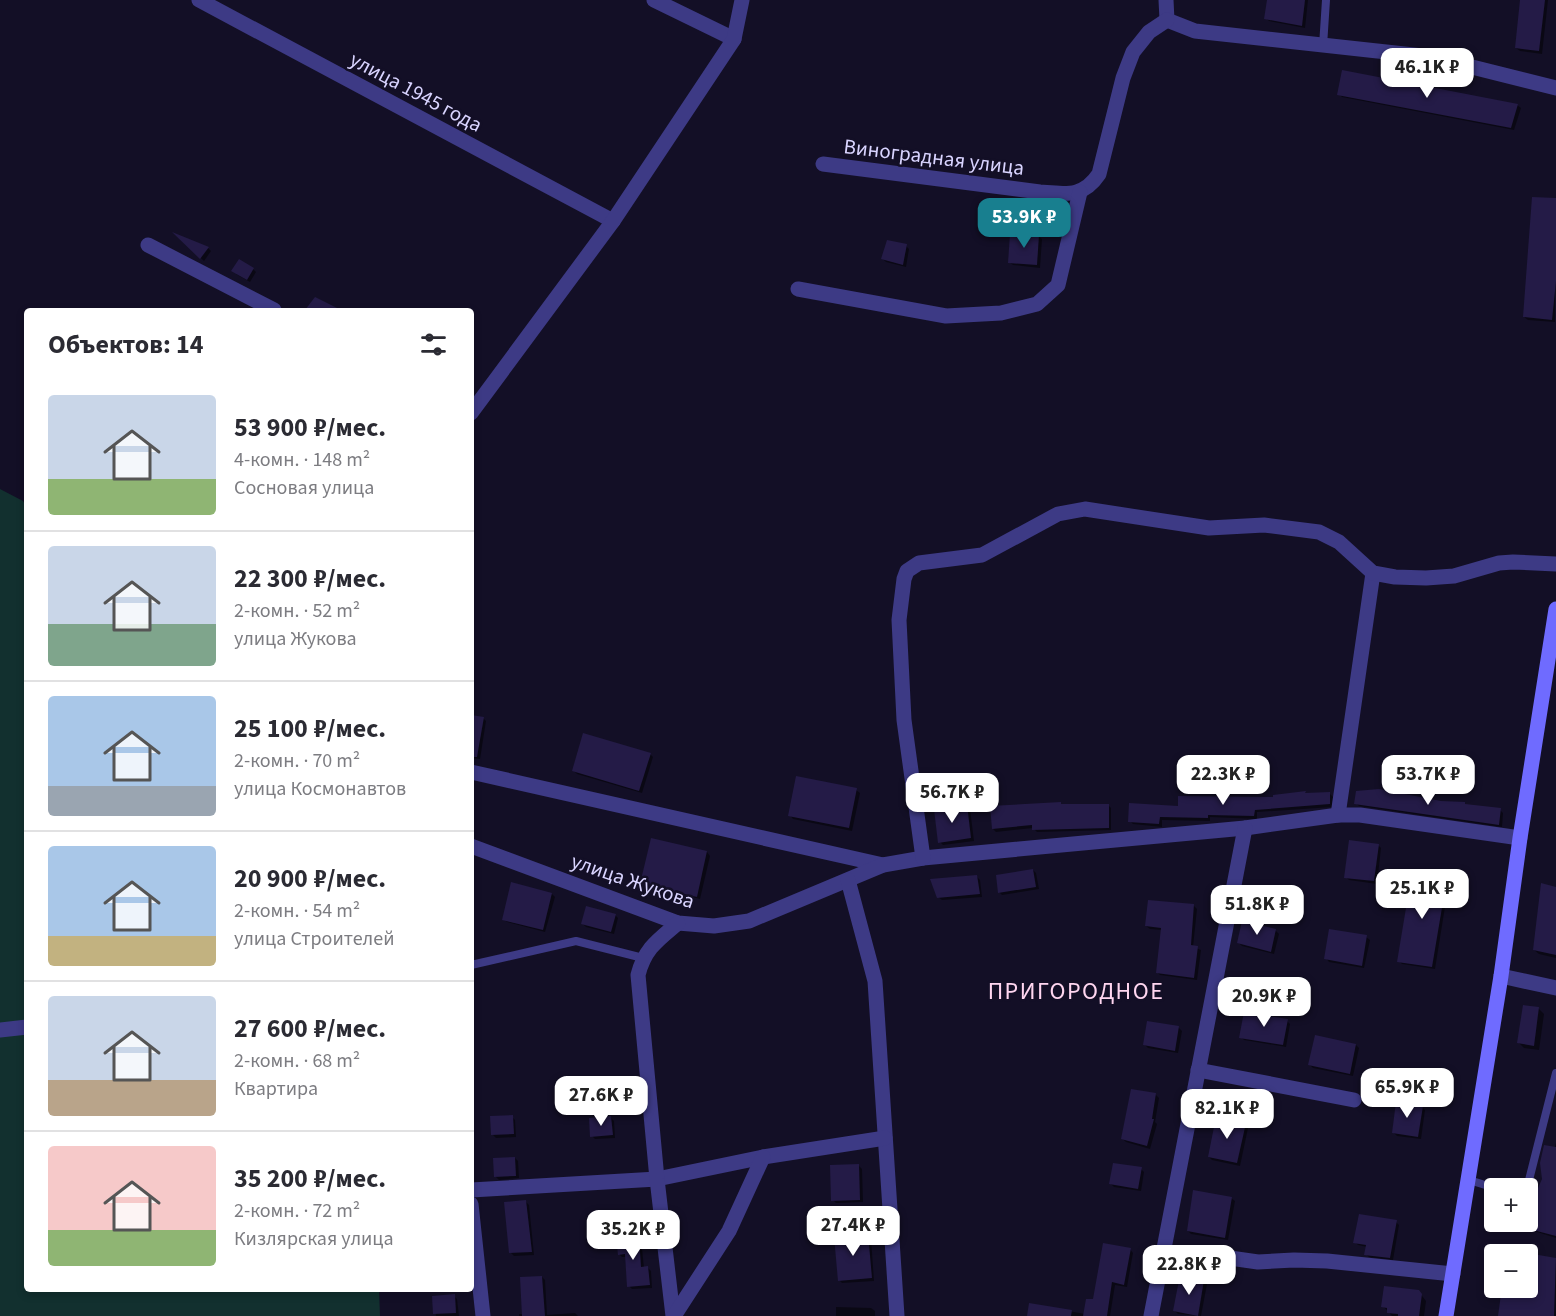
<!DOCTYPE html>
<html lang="ru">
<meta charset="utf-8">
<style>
body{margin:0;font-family:"Source Sans 3",sans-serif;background:#f7f7f7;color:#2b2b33;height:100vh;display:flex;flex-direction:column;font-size:22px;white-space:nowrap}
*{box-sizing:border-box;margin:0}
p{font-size:20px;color:#7c7c81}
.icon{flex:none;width:33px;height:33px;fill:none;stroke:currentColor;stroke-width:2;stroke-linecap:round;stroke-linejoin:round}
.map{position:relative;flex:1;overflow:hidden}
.details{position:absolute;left:24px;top:308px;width:450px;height:984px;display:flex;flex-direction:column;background:#fff;border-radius:6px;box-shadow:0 3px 9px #0003}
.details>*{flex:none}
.buttons{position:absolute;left:1484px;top:1178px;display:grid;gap:12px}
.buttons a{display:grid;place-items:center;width:54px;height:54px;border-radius:6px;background:#fff;box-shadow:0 3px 9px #0003;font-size:30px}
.price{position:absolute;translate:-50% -51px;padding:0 14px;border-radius:12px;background:#fff;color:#222;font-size:20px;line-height:39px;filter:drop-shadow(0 2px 3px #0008)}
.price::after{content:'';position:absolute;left:50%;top:36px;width:18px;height:14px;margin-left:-9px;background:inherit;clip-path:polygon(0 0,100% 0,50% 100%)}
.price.selected{background:#187f8f;color:#fff}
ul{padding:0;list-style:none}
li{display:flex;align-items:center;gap:18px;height:150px;padding:0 24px}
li+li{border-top:2px solid #e1e1e2}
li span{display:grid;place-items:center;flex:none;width:168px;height:120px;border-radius:6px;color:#555}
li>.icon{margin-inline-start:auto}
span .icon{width:72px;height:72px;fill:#fffc;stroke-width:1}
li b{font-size:26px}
h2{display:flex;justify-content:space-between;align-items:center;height:72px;padding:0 24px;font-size:26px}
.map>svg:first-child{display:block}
</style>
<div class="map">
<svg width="1556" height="1316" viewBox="0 0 1556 1316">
<rect width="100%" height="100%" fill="#130f26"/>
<!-- green -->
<polygon fill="#12302f" points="0,489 23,501 27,508 27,1288 379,1289 380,1316 0,1316"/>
<!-- shadow -->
<g fill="#0007">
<polygon points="1268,0 1308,0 1305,28 1269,21 1266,18"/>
<polygon points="1521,0 1548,0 1542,54 1520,51 1516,48"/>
<polygon points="1339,94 1517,105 1521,108 1514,130 1342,97"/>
<polygon points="1556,200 1555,322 1528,320 1524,317"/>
<polygon points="176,235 208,248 211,251 204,261"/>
<polygon points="1038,236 1042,239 1040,268 1013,265 1009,262"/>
<polygon points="906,246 909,249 906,267 886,262 883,259"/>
<polygon points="253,269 256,272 250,282 236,274"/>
<polygon points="471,716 483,718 486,721 480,759 471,758"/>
<polygon points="650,754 653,757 642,793 577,774 574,771"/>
<polygon points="856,790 860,793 852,831 793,819 790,815"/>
<polygon points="1305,793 1307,795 1330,794 1333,797 1332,807 1257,812 1257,819 1210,817 1210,821 1162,820 1162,827 1133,824 1130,821 1179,808 1274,799 1274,796"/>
<polygon points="1356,803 1467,806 1500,810 1503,813 1502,827 1359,806"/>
<polygon points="1108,805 1111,808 1111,830 1037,832 1033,828 996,832 993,829 1063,806"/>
<polygon points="967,806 970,809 974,841 943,845 940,842"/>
<polygon points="652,840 707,852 710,856 700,899 645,886 642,883"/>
<polygon points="1378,845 1381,848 1377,884 1349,880 1346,877"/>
<polygon points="471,870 472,871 472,909 471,909"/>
<polygon points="1033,870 1036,873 1039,889 1002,895 999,892"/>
<polygon points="977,877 980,880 982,897 942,900 938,897"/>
<polygon points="1446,879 1449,882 1435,969 1402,964 1399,961"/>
<polygon points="1556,888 1556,958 1539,954 1534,950"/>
<polygon points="552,894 555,897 545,932 507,922 503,919"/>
<polygon points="1194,906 1197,909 1193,947 1201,950 1197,980 1160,975 1157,972 1162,930 1150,929 1146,926"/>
<polygon points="615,915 618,918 614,934 586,927 583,924"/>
<polygon points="1276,931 1279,934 1274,954 1242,946 1239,943"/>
<polygon points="1366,937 1370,940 1364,968 1329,962 1326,958"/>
<polygon points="1524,1007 1539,1009 1544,1014 1539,1050 1524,1048 1519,1043"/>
<polygon points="1287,1021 1290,1024 1286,1047 1244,1040 1241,1037"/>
<polygon points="1179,1028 1182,1031 1178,1053 1148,1048 1145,1045"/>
<polygon points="1356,1045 1359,1048 1353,1076 1313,1068 1310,1065"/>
<polygon points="1156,1095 1159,1098 1155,1122 1157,1124 1150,1149 1126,1142 1123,1139"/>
<polygon points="1422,1107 1425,1110 1421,1139 1397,1136 1394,1133"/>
<polygon points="512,1117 515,1120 516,1137 496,1138 493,1135"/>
<polygon points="611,1118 614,1121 615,1138 595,1139 592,1136"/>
<polygon points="1245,1125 1248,1128 1240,1166 1212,1160 1209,1157"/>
<polygon points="1556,1143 1556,1238 1534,1231 1531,1228"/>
<polygon points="515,1158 518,1161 519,1178 499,1180 495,1176"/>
<polygon points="859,1166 862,1169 863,1202 836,1203 833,1200"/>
<polygon points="1141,1169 1144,1172 1141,1191 1114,1187 1111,1184"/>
<polygon points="1231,1198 1235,1201 1228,1240 1191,1234 1188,1231"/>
<polygon points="526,1202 529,1205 534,1255 514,1256 511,1253"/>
<polygon points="1396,1222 1399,1225 1393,1260 1369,1257 1366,1254 1367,1247 1358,1245 1355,1242"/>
<polygon points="868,1235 871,1238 874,1281 842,1283 839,1280"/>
<polygon points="638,1236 641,1239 644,1268 648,1268 651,1271 652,1288 632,1289 629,1286 627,1257 622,1257 619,1254"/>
<polygon points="1130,1249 1133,1253 1127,1287 1115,1285 1110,1316 1028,1316 1030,1304 1085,1314"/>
<polygon points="1509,1251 1525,1254 1509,1254"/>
<polygon points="1527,1254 1556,1260 1556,1316 1499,1316 1504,1287 1527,1287"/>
<polygon points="542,1277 545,1280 547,1315 575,1313 578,1316 519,1316 519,1314 524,1314"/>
<polygon points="1204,1281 1207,1284 1201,1316 1178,1314 1174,1310"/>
<polygon points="1419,1292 1426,1301 1424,1316 1392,1316 1383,1306"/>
<polygon points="454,1296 457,1299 459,1316 436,1316 434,1297"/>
<polygon points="836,1307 871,1308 875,1311 875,1316 836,1316"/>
</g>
<!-- building -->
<g fill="#241b47">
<polygon points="1267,0 1305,0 1302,26 1264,19"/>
<polygon points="1520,0 1545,0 1539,51 1515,48"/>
<polygon points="1342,70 1518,104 1511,128 1337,95"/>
<polygon points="1532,197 1556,198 1556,281 1552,320 1523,317"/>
<polygon points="172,232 209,247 200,259"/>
<polygon points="1010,234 1039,235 1037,265 1008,263"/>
<polygon points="887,240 907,244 903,265 881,259"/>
<polygon points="239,259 254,268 247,280 231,271"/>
<polygon points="315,297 341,310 305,310"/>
<polygon points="471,715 484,717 477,757 471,757"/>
<polygon points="583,733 651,753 639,791 572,771"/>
<polygon points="796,776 857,788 849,828 788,816"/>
<polygon points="1379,789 1441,801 1465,802 1465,804 1501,808 1499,825 1354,804 1356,791"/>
<polygon points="1306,791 1305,793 1330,792 1330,804 1255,810 1254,816 1208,815 1208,818 1160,817 1159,824 1128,822 1129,803 1178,806 1178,796 1273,797 1273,795"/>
<polygon points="1061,802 1061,804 1109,804 1109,828 1032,830 1032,825 992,829 990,806"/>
<polygon points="967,804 971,838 938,843 934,809"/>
<polygon points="651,838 707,851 697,897 640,884"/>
<polygon points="1349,840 1379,844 1374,881 1344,878"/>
<polygon points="1033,869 1036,887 998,893 996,875"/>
<polygon points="1412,872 1447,878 1432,967 1397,962"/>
<polygon points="977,875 980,894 937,898 930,879"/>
<polygon points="511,882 552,893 543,930 502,920"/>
<polygon points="1541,883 1556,887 1556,955 1533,950"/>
<polygon points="1148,900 1194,904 1191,945 1198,946 1194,978 1156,973 1161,928 1145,926"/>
<polygon points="586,906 616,914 611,932 581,924"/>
<polygon points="1242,921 1276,929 1271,952 1237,943"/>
<polygon points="1329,929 1367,935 1362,966 1324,959"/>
<polygon points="1523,1005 1539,1007 1534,1046 1517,1043"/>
<polygon points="1244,1012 1288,1019 1283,1045 1239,1038"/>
<polygon points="1147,1021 1179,1026 1175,1051 1143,1045"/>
<polygon points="1315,1035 1356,1044 1350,1074 1308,1065"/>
<polygon points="1131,1089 1156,1093 1152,1119 1154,1119 1147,1146 1121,1139"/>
<polygon points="1396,1102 1423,1106 1418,1137 1392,1133"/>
<polygon points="513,1115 514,1134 491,1135 490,1116"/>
<polygon points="611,1116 613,1135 590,1137 589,1118"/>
<polygon points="1216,1117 1246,1123 1237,1163 1208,1157"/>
<polygon points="1544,1145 1556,1147 1556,1236 1529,1229 1532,1202 1542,1179 1540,1163"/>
<polygon points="515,1157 516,1176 494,1177 493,1158"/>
<polygon points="1113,1163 1142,1167 1138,1189 1109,1184"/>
<polygon points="859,1164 860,1200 831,1201 830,1165"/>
<polygon points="1193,1190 1232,1197 1225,1238 1187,1231"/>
<polygon points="526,1200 532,1252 509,1253 504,1202"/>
<polygon points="1359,1214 1397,1220 1390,1258 1364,1255 1366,1245 1353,1243"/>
<polygon points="868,1233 872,1278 838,1281 834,1236"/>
<polygon points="639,1235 641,1267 648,1266 650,1285 627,1287 625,1254 618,1255 616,1236"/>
<polygon points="1103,1243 1131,1248 1124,1285 1112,1282 1107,1316 1083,1316 1086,1299 1093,1299"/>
<polygon points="1527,1253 1556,1258 1554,1316 1498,1316 1502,1287 1527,1287"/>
<polygon points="1180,1275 1204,1280 1198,1316 1173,1311"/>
<polygon points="542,1276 545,1316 522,1316 520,1277"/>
<polygon points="1384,1286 1419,1290 1422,1294 1419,1316 1398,1316 1398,1314 1387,1313 1387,1308 1381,1307"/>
<polygon points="455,1294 456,1313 433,1314 432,1296"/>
<polygon points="1029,1303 1072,1310 1071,1316 1027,1316"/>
</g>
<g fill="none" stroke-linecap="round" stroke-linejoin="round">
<!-- lane -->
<g stroke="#3d3a85" stroke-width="8">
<polyline points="1323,46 1326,0"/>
<polyline points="471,965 576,941 643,958"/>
<polyline points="1469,1180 1495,1188"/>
<polyline points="1527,1188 1556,1073"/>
</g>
<!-- street -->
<g stroke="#3d3a85" stroke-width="15">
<polyline points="199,0 613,221"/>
<polyline points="654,0 734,39"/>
<polyline points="1166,0 1167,20"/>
<polyline points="1167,20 1195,31 1432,57 1556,88"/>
<path d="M823,164l217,28c26,2 43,6 59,-18l24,-96 10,-26 16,-20 18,-12"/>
<polyline points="148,245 274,310"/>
<polyline points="798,289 946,316 1001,313 1037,304 1058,285 1080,192"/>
<polyline points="471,413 613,221 734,39 742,0"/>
<polyline points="471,772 883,865"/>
<polyline points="1338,815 1373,573"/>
<polyline points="471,846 678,923 714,926 749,921 883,865 923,858 1245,828 1338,815 1360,815 1520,838"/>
<polyline points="923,858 904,720 899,620 904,579 907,571 919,563 982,555 1058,514 1085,509 1209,528 1264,525 1319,532 1339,542 1373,573 1395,577 1426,578 1454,576 1499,563 1513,562 1556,564"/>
<polyline points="848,880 875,981 897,1316"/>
<polyline points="1501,976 1556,988"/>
<polyline points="0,1030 27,1027"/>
<polyline points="1198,1070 1354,1100"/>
<polyline points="471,1190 657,1179 763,1157 885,1138"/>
<polyline points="471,1204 483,1316"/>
<polyline points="1230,1258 1258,1262 1294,1260 1327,1261 1453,1274"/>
<path d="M673,1316l-16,-137 -19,-204c7,-27 20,-35 40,-52"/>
<polyline points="674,1316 729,1231 763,1157"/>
<polyline points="1151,1316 1245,828"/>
</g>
<!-- secondary -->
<polyline stroke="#6f6bff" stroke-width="15" points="1446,1316 1501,976 1520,838 1556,609"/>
</g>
<g text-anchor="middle" stroke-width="5" stroke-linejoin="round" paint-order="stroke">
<!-- street labels -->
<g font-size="21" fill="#d9d4ff" stroke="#130f26">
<text transform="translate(416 92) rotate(28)" y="7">улица 1945 года</text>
<text transform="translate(934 157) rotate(7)" y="7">Виноградная улица</text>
<text transform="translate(633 881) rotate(19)" y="7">улица Жукова</text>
</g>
<!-- quarter labels -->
<g font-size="24" letter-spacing="1.5" fill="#ffd6f0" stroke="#130f26">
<text x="1076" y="999">ПРИГОРОДНОЕ</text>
</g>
</g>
</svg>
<div class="buttons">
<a>+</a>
<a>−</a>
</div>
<b class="price" style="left:1427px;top:99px">46.1K ₽</b>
<b class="price selected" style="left:1024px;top:249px">53.9K ₽</b>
<b class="price" style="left:1223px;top:806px">22.3K ₽</b>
<b class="price" style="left:1428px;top:806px">53.7K ₽</b>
<b class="price" style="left:952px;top:824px">56.7K ₽</b>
<b class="price" style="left:1422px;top:920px">25.1K ₽</b>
<b class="price" style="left:1257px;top:936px">51.8K ₽</b>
<b class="price" style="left:1264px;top:1028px">20.9K ₽</b>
<b class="price" style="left:1407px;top:1119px">65.9K ₽</b>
<b class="price" style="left:601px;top:1127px">27.6K ₽</b>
<b class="price" style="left:1227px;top:1140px">82.1K ₽</b>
<b class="price" style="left:853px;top:1257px">27.4K ₽</b>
<b class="price" style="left:633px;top:1261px">35.2K ₽</b>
<b class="price" style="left:1189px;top:1296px">22.8K ₽</b>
<section class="details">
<h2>Объектов: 14<svg class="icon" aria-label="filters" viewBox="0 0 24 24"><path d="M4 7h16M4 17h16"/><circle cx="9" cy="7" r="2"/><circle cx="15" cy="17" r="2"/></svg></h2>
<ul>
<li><span style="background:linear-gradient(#c9d6e8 70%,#8fb573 0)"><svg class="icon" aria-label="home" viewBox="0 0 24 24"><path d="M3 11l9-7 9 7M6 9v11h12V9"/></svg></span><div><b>53 900 ₽/мес.</b><p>4-комн. · 148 m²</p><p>Сосновая улица</p></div></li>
<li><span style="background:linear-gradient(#c9d6e8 65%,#7fa58c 0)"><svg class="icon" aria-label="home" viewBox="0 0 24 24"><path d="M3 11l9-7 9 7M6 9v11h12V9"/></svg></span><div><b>22 300 ₽/мес.</b><p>2-комн. · 52 m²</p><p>улица Жукова</p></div></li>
<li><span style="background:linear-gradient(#a9c7e8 75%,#9aa5b1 0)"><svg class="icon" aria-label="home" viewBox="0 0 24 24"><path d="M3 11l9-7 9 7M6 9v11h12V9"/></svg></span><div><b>25 100 ₽/мес.</b><p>2-комн. · 70 m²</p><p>улица Космонавтов</p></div></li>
<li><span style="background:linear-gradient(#a9c7e8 75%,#c2b280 0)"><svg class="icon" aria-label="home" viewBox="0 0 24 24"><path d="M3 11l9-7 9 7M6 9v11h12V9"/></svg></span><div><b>20 900 ₽/мес.</b><p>2-комн. · 54 m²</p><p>улица Строителей</p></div></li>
<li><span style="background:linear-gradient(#c9d6e8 70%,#b9a48a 0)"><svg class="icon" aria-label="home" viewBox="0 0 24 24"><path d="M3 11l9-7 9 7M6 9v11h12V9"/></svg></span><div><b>27 600 ₽/мес.</b><p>2-комн. · 68 m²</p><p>Квартира</p></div></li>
<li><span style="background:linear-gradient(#f6c9c9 70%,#8fb573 0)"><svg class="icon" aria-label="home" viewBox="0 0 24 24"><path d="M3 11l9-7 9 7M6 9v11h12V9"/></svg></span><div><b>35 200 ₽/мес.</b><p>2-комн. · 72 m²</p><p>Кизлярская улица</p></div></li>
</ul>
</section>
</div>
